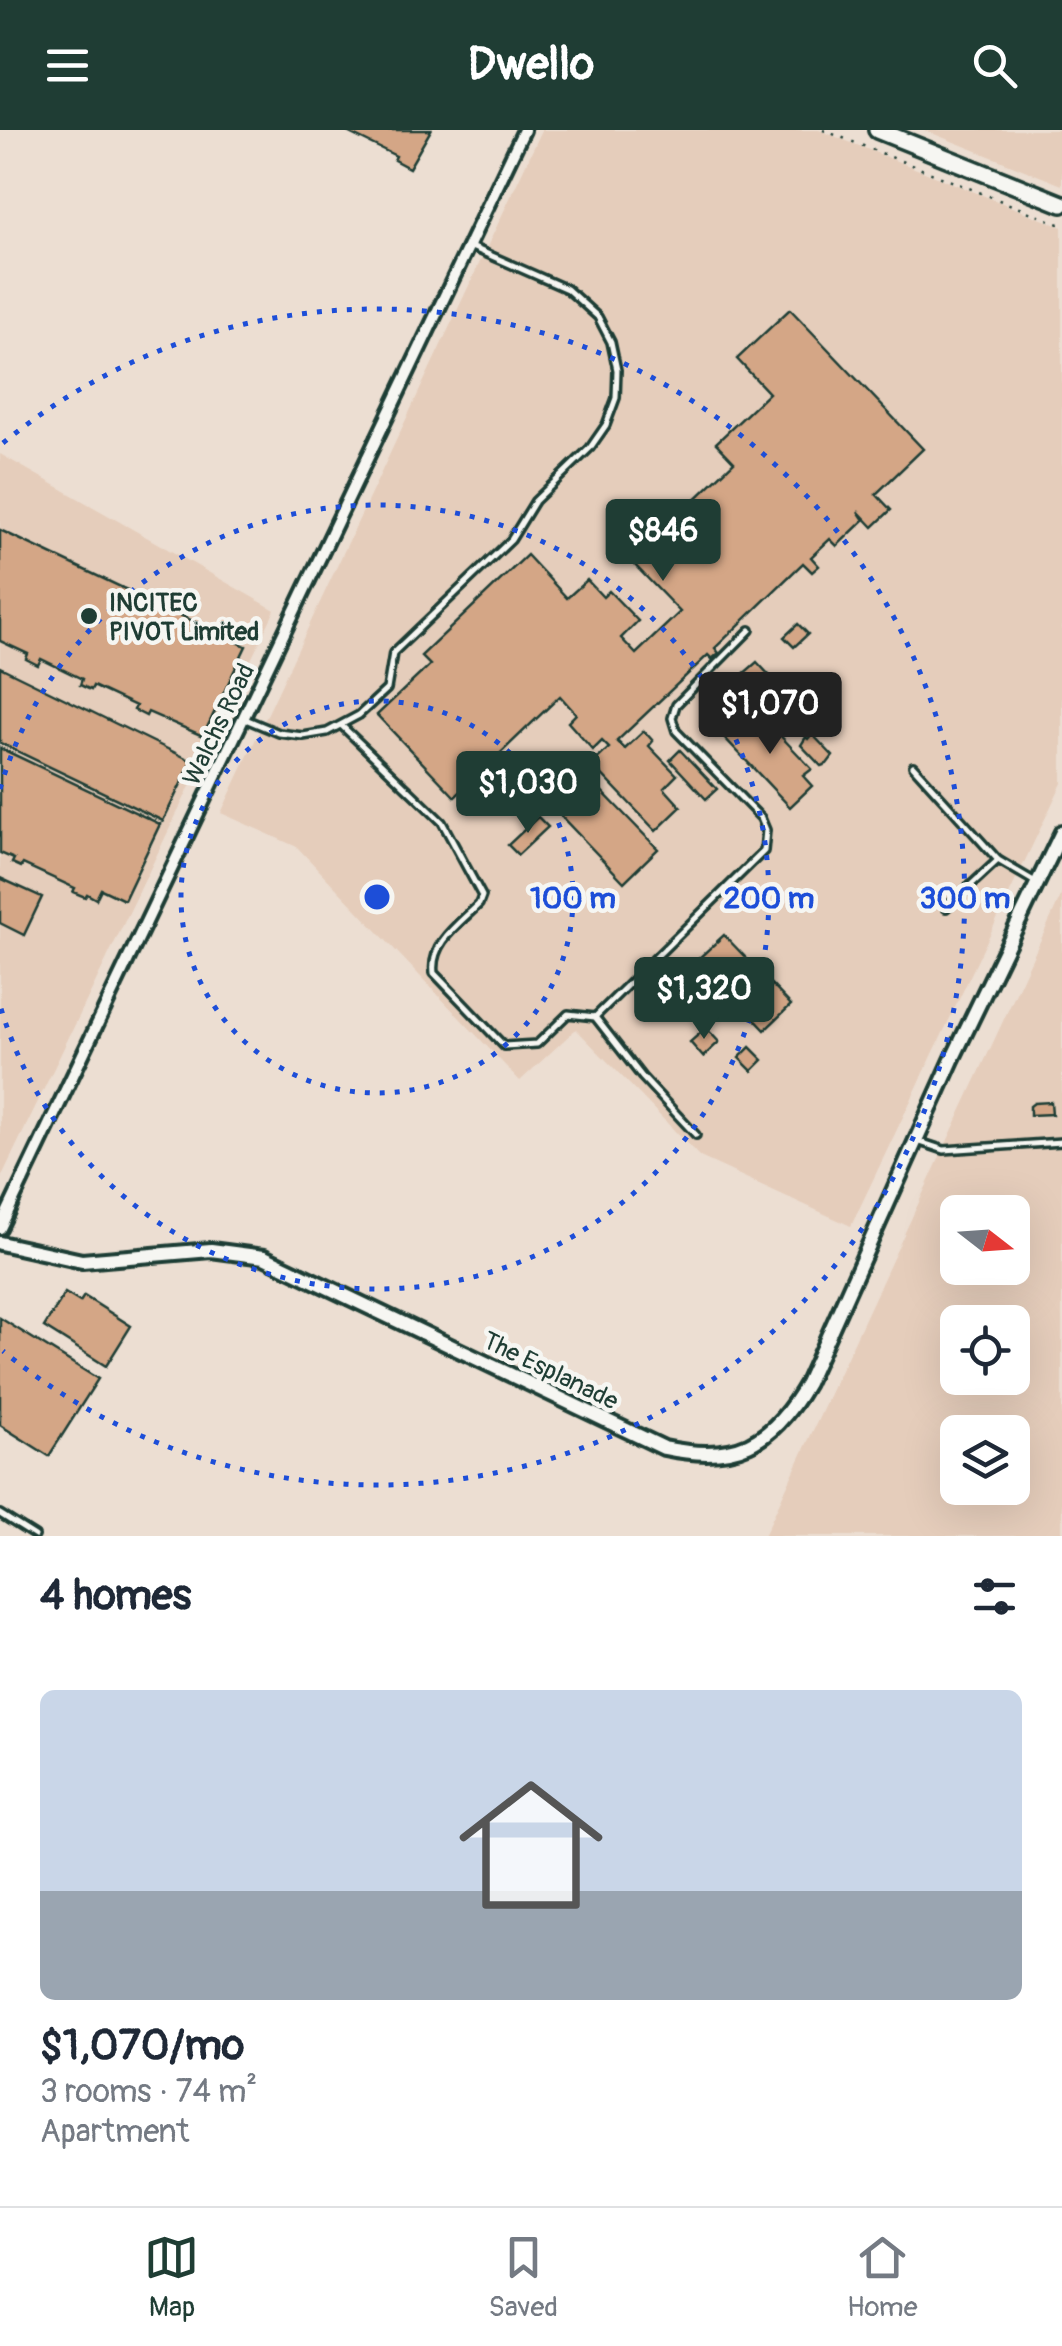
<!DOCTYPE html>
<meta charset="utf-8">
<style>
body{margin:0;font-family:Pangolin,sans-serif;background:#f2f2f3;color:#1f2937;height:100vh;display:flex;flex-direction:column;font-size:38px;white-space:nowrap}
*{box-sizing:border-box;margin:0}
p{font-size:32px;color:#747a83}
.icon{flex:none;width:55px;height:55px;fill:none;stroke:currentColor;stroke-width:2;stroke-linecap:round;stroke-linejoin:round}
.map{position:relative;height:1406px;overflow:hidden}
.side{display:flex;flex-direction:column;background:#fff;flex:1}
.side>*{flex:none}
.needle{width:65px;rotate:107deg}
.buttons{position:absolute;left:940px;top:1065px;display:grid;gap:20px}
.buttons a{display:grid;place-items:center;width:90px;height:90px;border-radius:15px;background:#fff;box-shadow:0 10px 40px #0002;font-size:50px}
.price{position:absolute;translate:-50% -85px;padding:0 22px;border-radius:10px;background:#1f3d34;color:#fff;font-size:32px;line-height:65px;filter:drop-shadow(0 2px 5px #0008)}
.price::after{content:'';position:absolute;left:50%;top:60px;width:30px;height:22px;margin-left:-15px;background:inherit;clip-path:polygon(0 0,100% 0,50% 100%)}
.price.on{background:#222;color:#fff}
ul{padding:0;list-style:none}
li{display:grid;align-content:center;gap:20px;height:530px;padding:0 40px}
li span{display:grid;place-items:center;height:310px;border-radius:15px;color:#555}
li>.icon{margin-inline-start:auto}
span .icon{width:180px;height:180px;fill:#fffc;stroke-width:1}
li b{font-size:42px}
h2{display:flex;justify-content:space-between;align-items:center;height:120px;padding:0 40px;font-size:42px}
header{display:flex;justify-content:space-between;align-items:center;height:130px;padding:0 40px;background:#1f3d34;color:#fff;font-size:45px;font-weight:800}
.tab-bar{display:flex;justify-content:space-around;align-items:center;height:140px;border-top:2px solid #e0e1e3;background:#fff;font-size:28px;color:#747a83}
.tab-bar a{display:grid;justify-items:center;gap:5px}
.tab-bar .on{color:#1f3d34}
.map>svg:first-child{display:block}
</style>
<header><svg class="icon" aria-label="menu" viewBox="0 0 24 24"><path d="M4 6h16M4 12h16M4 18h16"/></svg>Dwello<svg class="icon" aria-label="search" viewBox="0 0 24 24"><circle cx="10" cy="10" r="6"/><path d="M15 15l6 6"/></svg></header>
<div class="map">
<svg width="1062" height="1406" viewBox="0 0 1062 1406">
<rect width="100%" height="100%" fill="#ecded2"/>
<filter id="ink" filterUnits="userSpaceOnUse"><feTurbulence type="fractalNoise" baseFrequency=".01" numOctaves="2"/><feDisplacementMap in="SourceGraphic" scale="20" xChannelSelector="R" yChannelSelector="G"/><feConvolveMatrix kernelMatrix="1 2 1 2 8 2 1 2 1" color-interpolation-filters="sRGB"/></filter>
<g filter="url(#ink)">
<!-- built -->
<g fill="#e5cdbb" fill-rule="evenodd">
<polygon points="542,0 819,0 1062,97 1062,653 851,1096 700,1027 576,899 520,951 297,717 221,683"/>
<polygon points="924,0 1062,0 1062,56 1062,55"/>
<polygon points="0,324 275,480 0,1050"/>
<path d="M1062,764v642h-298zM958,1082h54v56h-54zM958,1192h54v56h-54zM958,1302h54v56h-54z"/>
</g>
<!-- building -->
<g fill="#d4a686" stroke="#1f3d34" stroke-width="2.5">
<polygon points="343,0 431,0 409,38 394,30 396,26"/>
<polygon points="790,179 923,319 876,364 891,380 873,397 858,381 864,390 837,416 830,409 811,427 819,436 812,442 803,433 715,518 719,523 712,529 708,525 617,611 625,619 644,601 653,611 649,616 677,645 664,658 681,677 656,701 592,634 609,618 602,611 593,620 583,609 568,592 576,584 560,566 455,667 377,585 430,535 421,526 527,425 567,468 587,450 603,467 609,461 638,491 621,508 636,524 680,482 631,431 734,332 716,313 769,263 737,229"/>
<polygon points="0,400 246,516 203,606 148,582 146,586 134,580 136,576 93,556 91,560 80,555 82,549 41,529 38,535 26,529 28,524 0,511"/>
<polygon points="798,494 808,504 794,517 784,507"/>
<polygon points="757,532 769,545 754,558 742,545"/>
<polygon points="0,537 192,631 163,691 0,613"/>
<polygon points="812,553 835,577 809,601 787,578"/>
<polygon points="754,578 812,639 803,646 812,656 790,677 723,606"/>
<polygon points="714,579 719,585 715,590 724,600 718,606 703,590"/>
<polygon points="812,604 833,626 827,634 821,636 801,615 806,607 808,609"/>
<polygon points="0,618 160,694 124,770 101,759 96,769 87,764 85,767 73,762 75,758 23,734 21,737 12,733 14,729 0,723"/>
<polygon points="680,620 717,659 706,669 670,630"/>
<polygon points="591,650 658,719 624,752 557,682"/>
<polygon points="538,687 548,697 518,725 508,715"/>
<polygon points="0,748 42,767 24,805 0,793"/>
<polygon points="724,805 791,875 765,900 698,829"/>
<polygon points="706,898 719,912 703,927 690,912"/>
<polygon points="750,917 763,930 752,941 739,928"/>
<polygon points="1051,972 1052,984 1030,985 1030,976 1034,973"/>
<polygon points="65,1163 80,1172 84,1166 131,1196 106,1236 44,1197"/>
<polygon points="0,1188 98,1249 49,1326 0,1295"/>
</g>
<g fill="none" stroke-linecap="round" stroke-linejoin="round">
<defs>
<g id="service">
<polyline points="243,588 279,603 303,606 327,602 359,585 387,559 393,523 511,410 535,371 590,318 606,295 616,268 617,240 611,212 598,187 567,159 469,116"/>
<path d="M342,596l100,96 40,74 -3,8c-20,20 -49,39 -45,69l70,73 33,-2 31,-30 27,3 47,60 54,58"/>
<polyline points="913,636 998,730 1037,753"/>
<polyline points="946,778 998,730"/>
<polyline points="595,887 764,721 766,700 761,688 676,601 672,588 676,575 750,500"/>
<polyline points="917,1011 944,1020 1062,1012"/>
<polyline points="0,1384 35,1406"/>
</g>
<polyline id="minor" points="0,1098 524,0"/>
<path id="tertiary" d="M0,1113l82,18 129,-11 53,7 400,191c71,15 107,-2 143,-65l145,-323 110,-228"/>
<polyline id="secondary" points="877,0 1062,74"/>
</defs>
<!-- service casing -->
<use href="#service" stroke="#1f3d34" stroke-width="12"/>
<!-- minor casing -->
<use href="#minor" stroke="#1f3d34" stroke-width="18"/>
<!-- tertiary casing -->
<use href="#tertiary" stroke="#1f3d34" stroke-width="20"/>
<!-- secondary casing -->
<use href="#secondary" stroke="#1f3d34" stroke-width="22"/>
<!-- path -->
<polyline stroke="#1f3d34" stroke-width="2.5" stroke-dasharray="2.5 8" stroke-linecap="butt" points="823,0 1062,95"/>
<!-- service -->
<use href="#service" stroke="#f6f6f2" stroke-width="5"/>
<!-- minor -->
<use href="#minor" stroke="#f6f6f2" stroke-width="10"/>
<!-- tertiary -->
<use href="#tertiary" stroke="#f6f6f2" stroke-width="12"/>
<!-- secondary -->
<use href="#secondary" stroke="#f6f6f2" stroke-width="15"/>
</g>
</g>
<!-- distance rings -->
<g fill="none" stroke="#1d4ed8" stroke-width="5" stroke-dasharray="5 10">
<circle cx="377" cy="767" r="196"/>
<path d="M0 659A392 392 0 1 1 0 875"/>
<path d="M3 313A588 588 0 1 1 3 1221"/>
</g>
<!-- markers -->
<circle fill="#1f3d34" stroke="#f6f6f2" stroke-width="4" cx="89" cy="486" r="10"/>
<g text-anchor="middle" stroke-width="9" stroke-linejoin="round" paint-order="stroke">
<!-- poi labels -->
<g font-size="25" font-weight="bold" fill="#1f3d34" stroke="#f6f6f2" text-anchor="start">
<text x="109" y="481">INCITEC<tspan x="109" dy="29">PIVOT Limited</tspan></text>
</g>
<!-- street labels -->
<g font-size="25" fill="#1f3d34" stroke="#f6f6f2">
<text transform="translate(218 594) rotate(-64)" y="9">Walchs Road</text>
<text transform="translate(551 1240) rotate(26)" y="9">The Esplanade</text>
</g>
</g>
<circle cx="377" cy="767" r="15" fill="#1d4ed8" stroke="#f6f6f2" stroke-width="5"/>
<g font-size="30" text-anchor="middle" font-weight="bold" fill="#1d4ed8" stroke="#f6f6f2" stroke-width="9" stroke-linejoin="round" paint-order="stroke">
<text x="573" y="778">100 m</text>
<text x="769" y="778">200 m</text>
<text x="965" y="778">300 m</text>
</g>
</svg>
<div class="buttons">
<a><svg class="needle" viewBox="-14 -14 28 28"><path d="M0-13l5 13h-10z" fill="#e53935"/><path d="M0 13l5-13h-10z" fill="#747a83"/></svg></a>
<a><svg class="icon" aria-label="locate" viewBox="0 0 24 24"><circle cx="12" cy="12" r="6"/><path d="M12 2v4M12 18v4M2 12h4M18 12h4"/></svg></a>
<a><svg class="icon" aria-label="layers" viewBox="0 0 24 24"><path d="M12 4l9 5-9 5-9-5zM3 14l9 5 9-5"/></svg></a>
</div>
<b class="price" style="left:663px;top:454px">$846</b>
<b class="price on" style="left:770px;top:627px">$1,070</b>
<b class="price" style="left:528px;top:706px">$1,030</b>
<b class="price" style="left:704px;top:912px">$1,320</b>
</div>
<section class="side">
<h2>4 homes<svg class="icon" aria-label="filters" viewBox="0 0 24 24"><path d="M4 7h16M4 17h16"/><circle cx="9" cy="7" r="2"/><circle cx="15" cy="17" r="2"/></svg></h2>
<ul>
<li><span style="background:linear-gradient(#c9d6e8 65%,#9aa5b1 0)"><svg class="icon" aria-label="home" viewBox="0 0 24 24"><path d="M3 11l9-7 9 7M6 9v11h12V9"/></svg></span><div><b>$1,070/mo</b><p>3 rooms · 74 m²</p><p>Apartment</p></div></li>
</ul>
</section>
<nav class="tab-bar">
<a class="on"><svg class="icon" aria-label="map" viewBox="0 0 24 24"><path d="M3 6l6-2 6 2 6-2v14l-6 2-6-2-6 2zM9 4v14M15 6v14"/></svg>Map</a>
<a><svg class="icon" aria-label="saved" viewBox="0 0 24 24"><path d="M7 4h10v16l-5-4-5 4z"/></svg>Saved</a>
<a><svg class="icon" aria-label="home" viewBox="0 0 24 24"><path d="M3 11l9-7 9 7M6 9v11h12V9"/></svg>Home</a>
</nav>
